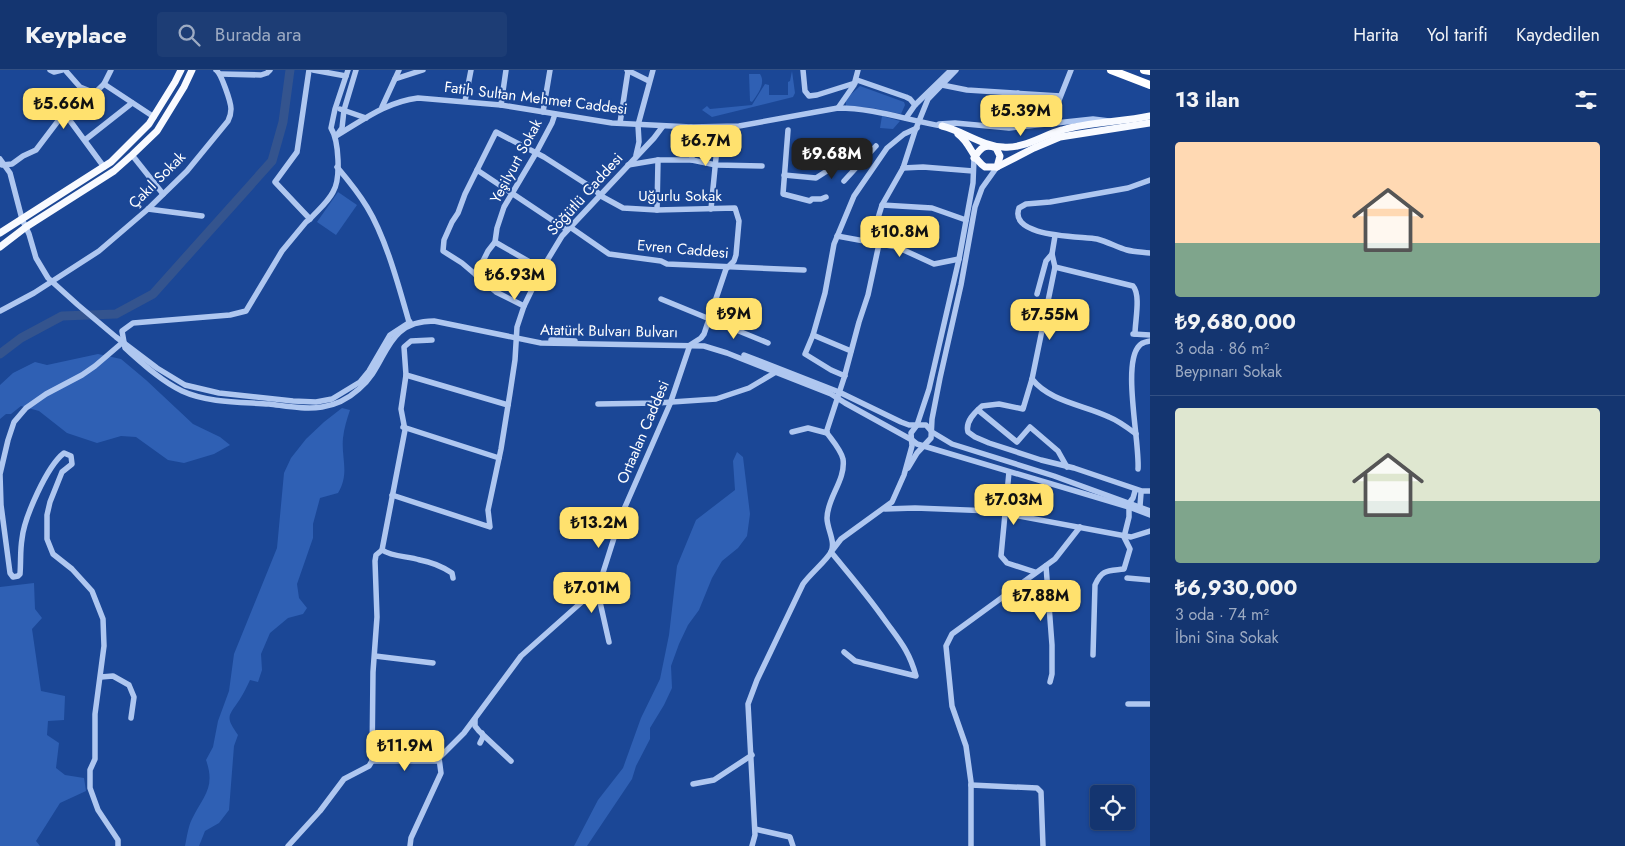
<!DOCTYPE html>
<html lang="tr">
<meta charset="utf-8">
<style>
body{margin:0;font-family:Jost,sans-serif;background:#1d3d75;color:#f1f3f6;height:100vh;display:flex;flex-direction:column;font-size:19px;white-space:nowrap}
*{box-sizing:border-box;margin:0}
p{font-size:16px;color:#9dabc3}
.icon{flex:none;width:28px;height:28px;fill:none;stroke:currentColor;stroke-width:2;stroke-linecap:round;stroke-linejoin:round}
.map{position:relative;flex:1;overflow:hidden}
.side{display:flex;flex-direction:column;background:#143570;width:475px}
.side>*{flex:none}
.tools{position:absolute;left:1090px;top:715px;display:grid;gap:10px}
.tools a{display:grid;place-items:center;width:45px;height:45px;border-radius:5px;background:#143570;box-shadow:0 1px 4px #0004,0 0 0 1px #335083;font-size:25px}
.price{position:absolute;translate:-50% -42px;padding:0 11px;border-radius:10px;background:#ffe16e;color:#111;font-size:16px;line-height:32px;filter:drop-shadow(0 1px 2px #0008)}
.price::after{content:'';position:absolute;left:50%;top:30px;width:15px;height:11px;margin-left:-8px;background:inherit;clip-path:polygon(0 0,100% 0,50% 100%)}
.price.active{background:#222;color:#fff}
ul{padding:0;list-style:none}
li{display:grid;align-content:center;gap:10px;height:265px;padding:0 25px}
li+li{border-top:1px solid #335083}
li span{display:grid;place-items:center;height:155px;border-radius:5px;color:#555}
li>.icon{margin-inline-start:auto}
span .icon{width:90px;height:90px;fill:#fffc;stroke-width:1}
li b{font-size:21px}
h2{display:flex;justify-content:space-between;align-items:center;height:60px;padding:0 25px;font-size:21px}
header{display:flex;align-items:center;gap:30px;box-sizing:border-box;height:70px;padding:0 25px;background:#143570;border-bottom:1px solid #335083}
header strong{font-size:24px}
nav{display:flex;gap:28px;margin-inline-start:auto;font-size:18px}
.search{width:350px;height:45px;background:#1d3d75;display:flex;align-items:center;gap:12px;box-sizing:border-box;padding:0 18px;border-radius:5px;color:#9dabc3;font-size:19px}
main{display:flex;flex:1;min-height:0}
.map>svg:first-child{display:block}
</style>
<header>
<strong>Keyplace</strong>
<div class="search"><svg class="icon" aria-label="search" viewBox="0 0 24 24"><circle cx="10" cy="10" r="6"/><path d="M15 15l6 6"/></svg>Burada ara</div>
<nav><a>Harita</a><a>Yol tarifi</a><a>Kaydedilen</a></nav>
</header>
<main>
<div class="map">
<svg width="1150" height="776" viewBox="0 0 1150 776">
<rect width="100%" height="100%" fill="#1b4796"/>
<!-- green -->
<g fill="#2f60b4">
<polygon points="792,1 795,23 793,27 712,47 702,40 707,36 710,39 752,35 765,14 769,15 769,25 788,25 788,12 790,11"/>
<path d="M749,4h11c6,9 -2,20 -8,28l-2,-1z"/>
<polygon points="860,16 904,32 905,35 901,44 872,38 846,36 846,29"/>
<polygon points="882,46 900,51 893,59 880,58"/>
<polygon points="338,122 357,135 336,165 317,152"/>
<polygon points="98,284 121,289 146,310 193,354 220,367 230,375 214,384 184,393 168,390 136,367 121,366 97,373 67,363 39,341 21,336 11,344 6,344 0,349 0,315 13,303 35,292 47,295"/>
<path d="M342,338l8,2c-3,9 -6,18 -7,28 -2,20 7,35 -5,55l-18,5 -7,26v14l-16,46 2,14 8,10 -4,6 -15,4 -18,15 -9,21 1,16 -4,12 -8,-2c-3,6 -6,13 -10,19 -12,18 -15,17 -2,36l-4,11 -5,64 -10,13 -14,8 -6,15h-14c2,-9 3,-19 7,-27 11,-23 24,-31 14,-59l7,-13 5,-26 11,-30 5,-37 43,-106 7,-75 7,-15 15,-19 18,-17z"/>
<polygon points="737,382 743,387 750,444 747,466 738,478 722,491 712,508 699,540 688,555 679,574 671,596 672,618 664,635 650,658 650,669 636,696 632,709 587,776 574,776 598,730 623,698 641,648 660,609 669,565 677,496 696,450 735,420 733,391"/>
<polygon points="34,513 35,539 42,548 32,559 41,621 65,626 64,650 48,651 47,665 59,673 56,698 65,705 84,708 86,721 60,733 36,771 40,776 0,776 0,517"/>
</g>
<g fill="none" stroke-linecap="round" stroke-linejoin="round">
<!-- river -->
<polyline stroke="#34548e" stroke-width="9" points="0,284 21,268 62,246 116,244 153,224 272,91 283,52 290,0"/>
<!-- minor -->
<g stroke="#afc7f0" stroke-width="5.5">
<polyline points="50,0 54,2 62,0"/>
<polyline points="65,0 80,17 95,23"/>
<polyline points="309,0 297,82 275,112 310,149"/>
<polyline points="313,0 346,6"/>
<path d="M348,0l-13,39 -4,19c8,13 10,51 2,64 -5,10 -15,18 -23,27l-4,3 -24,29 -36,60 -16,4 -97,8 -11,8 3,17c17,15 36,33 57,43 26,12 59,11 87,13 17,2 36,6 53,3 14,-2 27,-9 37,-18 30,-25 24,-68 75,-68l107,22 163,3 23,7 104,41 14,9 67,37 5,4 212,63 21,8"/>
<polyline points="627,0 649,11"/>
<polyline points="803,0 805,21 809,26 817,25 855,13"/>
<polyline points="221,4 261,5 267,3 270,0"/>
<polyline points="395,9 423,0"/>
<polyline points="857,10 906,27 910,29 915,35"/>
<polyline points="104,14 154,47"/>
<polyline points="942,15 967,20 1060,26"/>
<polyline points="465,31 471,0"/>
<polyline points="501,35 506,0"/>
<polyline points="382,37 399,0"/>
<polyline points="838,38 854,15 858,0"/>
<polyline points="340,39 366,48"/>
<polyline points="543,42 550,0"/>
<polyline points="68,48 104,97"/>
<polyline points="906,48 915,35 951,0"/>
<polyline points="620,53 628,1"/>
<polyline points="1050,53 1071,0"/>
<polyline points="939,54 955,53 1009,58 1093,49 1109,51"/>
<polyline points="691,57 692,90"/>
<polyline points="1015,57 1018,23"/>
<polyline points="788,60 783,124 810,131 812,129 821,129 826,127"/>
<polyline points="337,65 342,58 344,40 356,0"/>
<path d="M336,66c27,-16 50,-34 82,-38l83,7 111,18 79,4 48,-1 99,-18c35,0 69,12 104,18"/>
<polyline points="85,70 132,33"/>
<polyline points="132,85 163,124"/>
<polyline points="636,85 639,72 638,55 653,0"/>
<polyline points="0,89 10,103 22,149 29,164 36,188 48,208 78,235 116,267 157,298 185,315 219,323 293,331 316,332 332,329 360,312 369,301 390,265 410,252"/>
<polyline points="2,95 12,94 23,86 36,80 58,51 71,46 104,14 111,0"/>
<polyline points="628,95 658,90 692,90 716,95 762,96"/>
<path d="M337,97c11,13 21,25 30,40 19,31 32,80 42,115"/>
<polyline points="903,98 923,97 973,101"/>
<polyline points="477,100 567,160"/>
<polyline points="784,105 816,108 850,86 864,79 867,75"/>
<path d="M1150,110l-22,8 -78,14 -24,2 -7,4c-11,30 63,28 78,31 11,3 20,8 30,11 7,2 15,2 23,3"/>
<polyline points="844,111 876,76"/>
<polyline points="882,135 932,138 966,150"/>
<polyline points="148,139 202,146"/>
<polyline points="711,139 719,57"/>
<polyline points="657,140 658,90"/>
<polyline points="570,157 609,184 661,191 667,194 804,200"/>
<polyline points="837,166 897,177 934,194 959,189"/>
<path d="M1055,166l-3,18 3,13 -23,112 -9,30 -24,-5 -17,2c-8,7 -17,16 -14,26l7,5 14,6 52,17 33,8 68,23h8"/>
<polyline points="495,172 542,199"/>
<path d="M1055,197l78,19c8,9 2,35 2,48"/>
<polyline points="476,205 488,181 495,172 497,158 504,137 536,83 552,53 555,44"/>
<polyline points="1037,224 1046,191 1052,184"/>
<polyline points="661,229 768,273"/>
<path d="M0,241l34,-18 65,-42 49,-42 39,-38 41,-50c2,-4 3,-8 3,-12 0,-7 -10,-36 -15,-39"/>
<polyline points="1133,264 1150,265"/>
<polyline points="813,265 851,281"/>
<polyline points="551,270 575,271"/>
<polyline points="744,285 839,322 901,352 909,355 926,355 932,362 952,374 1054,406 1150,441"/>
<polyline points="406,305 508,335"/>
<polyline points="845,306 831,300 805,284 813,265 825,223 834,174 854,126 887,78 904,64 917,58"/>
<path d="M1032,309c18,23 53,26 77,38 10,4 19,11 27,17"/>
<polyline points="598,334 657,333 716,329 749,318 776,302"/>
<polyline points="978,340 1017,372 1030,357 1058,381 1067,397"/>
<polyline points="403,357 499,388"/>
<polyline points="792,362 808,358 827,363"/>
<polyline points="908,398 917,383 931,368 932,349 940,308 961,215 975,137 982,118 997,97"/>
<path d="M1138,399c2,-26 -16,-105 1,-123 3,-4 7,-4 11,-5"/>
<polyline points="1009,402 1001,486 1007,493 1035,502"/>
<polyline points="392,425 490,457 488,440 501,379 510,323 515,290 517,257 524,236 542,199 562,166 654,68 663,56"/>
<polyline points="1130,432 1133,428 1135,421"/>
<polyline points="1140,436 1141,423"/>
<polyline points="885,439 915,438 992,441 1131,467 1150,461"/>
<path d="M382,480c11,7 25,6 38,10 11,2 23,7 32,13l1,5"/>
<polyline points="1046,496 1052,575 1052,604 1050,612"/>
<polyline points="1127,508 1150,510"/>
<polyline points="600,512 600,532 609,572"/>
<path d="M844,582l11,9 61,15c-7,-26 -17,-36 -32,-57 -16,-23 -35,-45 -53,-67l10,-13 51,-37 12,-27 8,-29 -1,-13 6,-8 12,-36 30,-130 14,-76 1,-25"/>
<path d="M1093,585l2,-70c7,-16 13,-14 29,-16l6,-20 -6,-12 5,-20v-10"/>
<polyline points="375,586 433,593"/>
<polyline points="101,607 113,606 129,615 134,627 131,648"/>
<polyline points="1128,634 1150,634"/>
<polyline points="475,649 475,656 479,661 511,691"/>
<polyline points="480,673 483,667 482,663"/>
<polyline points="372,691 373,602 377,547 375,491 376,485 382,480 405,360 401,339 406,305 404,277 411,271 432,270"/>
<polyline points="372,691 438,691"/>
<polyline points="693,714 714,710 752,685"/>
<polyline points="971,715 1037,718 1041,722 1043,776"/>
<polyline points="755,759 790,767 793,776"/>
<path d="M118,776v-6l-20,-30 -8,-22v-18l5,-11v-45l9,-68 -1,-27 -11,-28 -20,-22 -19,-15 -6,-15v-24l3,-13 12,-30 10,-8 -1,-8 -7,-3c-17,13 -40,65 -42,86 -2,11 -1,23 -2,35l-2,2 -5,1 -3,-4 -9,-68 -1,-31 8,-34 6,-18 12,-14 20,-14 36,-19 13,-9 28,-24"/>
<polyline points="288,776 320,741 344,709 369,696 372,691"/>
<polyline points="410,776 411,768 441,703 439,688 464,663 521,586 584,530 600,512 621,446 670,334 690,275 701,268 704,264 726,199 734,191 736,185 739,151 735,138 657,140 623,138 601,126 594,119 544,87 496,62 465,124 458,143 452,152 444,170 443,181 462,193 496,222 524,236"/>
<path d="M752,776l3,-11 -7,-131 9,-24 46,-96c7,-10 24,-24 28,-32 5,-10 -4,-23 -4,-34 0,-20 19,-38 16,-59 -2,-9 -11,-19 -16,-26v-3l17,-52 15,-56 9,-27 11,-51 -5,-13 8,-26 21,-37 12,-37 13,-32 28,-29"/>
<polyline points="971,776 971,712 966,676 952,636 946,576 952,564 1055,489 1080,457"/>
</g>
<!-- major -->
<g stroke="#f8faff" stroke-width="7">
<path d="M942,56c21,5 40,20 61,21 21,2 40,-12 59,-17 26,-8 60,-8 88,-14"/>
<path d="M958,64c13,9 14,25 27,33h12l3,-11 -4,-8c-12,-5 -16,1 -22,10"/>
<polyline points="997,97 1034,78 1060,67 1150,53"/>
<polyline points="0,163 111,92 149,54 175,12 181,0"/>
<polyline points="0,177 26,157 114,101 132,85 157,61 184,17 192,0"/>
</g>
<!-- highway -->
<g stroke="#fff" stroke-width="8">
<polyline points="1111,0 1150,15"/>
<polyline points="1144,0 1150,1"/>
</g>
</g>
<g text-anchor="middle" stroke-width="4" stroke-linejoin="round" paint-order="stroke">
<!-- street labels -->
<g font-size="15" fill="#fff" stroke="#1b4796">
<text transform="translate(536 28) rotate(7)" y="5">Fatih Sultan Mehmet Caddesi</text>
<text transform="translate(516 91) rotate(-62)" y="5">Yeşilyurt Sokak</text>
<text transform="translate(157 110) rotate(-45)" y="5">Çakıl Sokak</text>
<text transform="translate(585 124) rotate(-48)" y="5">Söğütlü Caddesi</text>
<text x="680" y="131">Uğurlu Sokak</text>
<text transform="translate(683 179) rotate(5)" y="5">Evren Caddesi</text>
<text transform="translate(609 261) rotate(1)" y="5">Atatürk Bulvarı Bulvarı</text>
<text transform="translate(643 362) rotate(-67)" y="5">Ortaalan Caddesi</text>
</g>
</g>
</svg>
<div class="tools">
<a><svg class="icon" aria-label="locate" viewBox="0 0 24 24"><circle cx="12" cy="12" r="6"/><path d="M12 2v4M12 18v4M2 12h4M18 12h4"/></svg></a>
</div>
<b class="price" style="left:64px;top:60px">₺5.66M</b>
<b class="price" style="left:1021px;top:67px">₺5.39M</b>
<b class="price" style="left:706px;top:97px">₺6.7M</b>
<b class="price active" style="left:832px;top:110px">₺9.68M</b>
<b class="price" style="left:900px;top:188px">₺10.8M</b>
<b class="price" style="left:515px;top:231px">₺6.93M</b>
<b class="price" style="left:734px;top:270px">₺9M</b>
<b class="price" style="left:1050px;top:271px">₺7.55M</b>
<b class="price" style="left:1014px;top:456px">₺7.03M</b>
<b class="price" style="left:599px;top:479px">₺13.2M</b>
<b class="price" style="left:592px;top:544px">₺7.01M</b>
<b class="price" style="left:1041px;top:552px">₺7.88M</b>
<b class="price" style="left:405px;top:702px">₺11.9M</b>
</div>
<section class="side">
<h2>13 ilan<svg class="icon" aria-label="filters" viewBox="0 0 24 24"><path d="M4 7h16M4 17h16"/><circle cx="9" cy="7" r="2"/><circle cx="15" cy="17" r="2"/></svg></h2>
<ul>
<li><span style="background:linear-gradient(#ffd9b3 65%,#7fa58c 0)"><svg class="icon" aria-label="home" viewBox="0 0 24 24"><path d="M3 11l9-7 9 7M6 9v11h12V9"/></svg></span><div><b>₺9,680,000</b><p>3 oda · 86 m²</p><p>Beypınarı Sokak</p></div></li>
<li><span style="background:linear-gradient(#dfe7d0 60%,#7fa58c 0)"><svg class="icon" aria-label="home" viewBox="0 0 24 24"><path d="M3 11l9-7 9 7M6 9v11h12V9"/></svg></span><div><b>₺6,930,000</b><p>3 oda · 74 m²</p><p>İbni Sina Sokak</p></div></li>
</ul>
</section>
</main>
